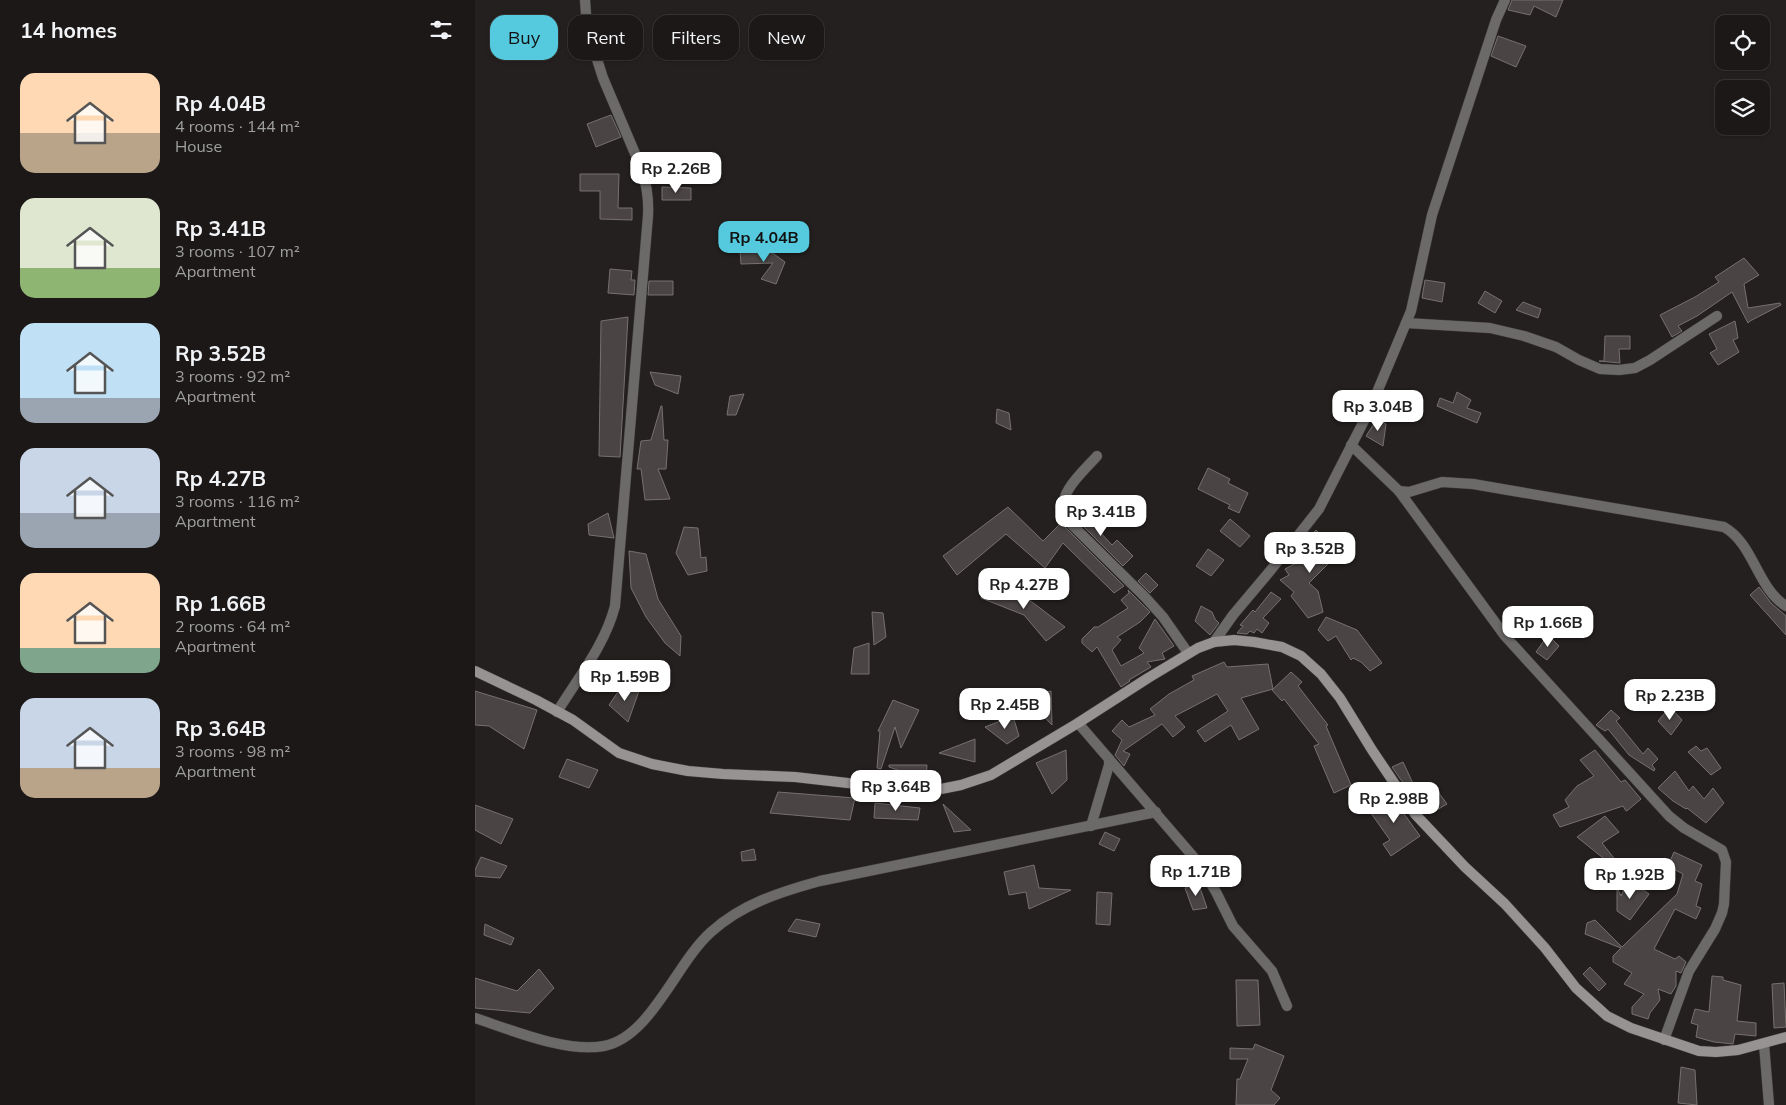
<!DOCTYPE html>
<meta charset="utf-8">
<style>
body{margin:0;font-family:Mulish,sans-serif;background:#242120;color:#f1f3f6;height:100vh;display:flex;flex-direction:column;font-size:19px;white-space:nowrap}
*{box-sizing:border-box;margin:0}
p{font-size:16px;color:#a0a0a1}
.icon{flex:none;width:28px;height:28px;fill:none;stroke:currentColor;stroke-width:2;stroke-linecap:round;stroke-linejoin:round}
.map{position:relative;flex:1;overflow:hidden}
.sheet{display:flex;flex-direction:column;background:#1b1817;width:475px}
.sheet>*{flex:none}
.hud{position:absolute;left:15px;top:15px;width:475px;height:45px;display:flex;gap:10px}
.fabs{position:absolute;left:1240px;top:15px;display:grid;gap:10px}
.fabs a{display:grid;place-items:center;width:55px;height:55px;border-radius:10px;background:#1b1817;box-shadow:0 1px 4px #0004,0 0 0 1px #393736;font-size:25px}
.price{position:absolute;translate:-50% -42px;padding:0 11px;border-radius:10px;background:#fff;color:#222;font-size:16px;line-height:32px;filter:drop-shadow(0 1px 2px #0008)}
.price::after{content:'';position:absolute;left:50%;top:30px;width:15px;height:11px;margin-left:-8px;background:inherit;clip-path:polygon(0 0,100% 0,50% 100%)}
.price.on{background:#55cadf;color:#111}
ul{padding:0;list-style:none}
li{display:flex;align-items:center;gap:15px;height:125px;padding:0 20px}
li span{display:grid;place-items:center;flex:none;width:140px;height:100px;border-radius:15px;color:#555}
li>.icon{margin-inline-start:auto}
span .icon{width:60px;height:60px;fill:#fffc;stroke-width:1}
li b{font-size:21px}
h2{display:flex;justify-content:space-between;align-items:center;height:60px;padding:0 20px;font-size:21px}
.chip{padding:0 18px;border-radius:15px;background:#1b1817;box-shadow:0 1px 4px #0004,0 0 0 1px #393736;font-size:18px;line-height:45px}
.chip.on{background:#55cadf;color:#111}
main{display:flex;flex:1;min-height:0}
.map>svg:first-child{display:block}
</style>
<main>
<section class="sheet">
<h2>14 homes<svg class="icon" aria-label="filters" viewBox="0 0 24 24"><path d="M4 7h16M4 17h16"/><circle cx="9" cy="7" r="2"/><circle cx="15" cy="17" r="2"/></svg></h2>
<ul>
<li><span style="background:linear-gradient(#ffd9b3 60%,#b9a48a 0)"><svg class="icon" aria-label="home" viewBox="0 0 24 24"><path d="M3 11l9-7 9 7M6 9v11h12V9"/></svg></span><div><b>Rp 4.04B</b><p>4 rooms · 144 m²</p><p>House</p></div></li>
<li><span style="background:linear-gradient(#dfe7d0 70%,#8fb573 0)"><svg class="icon" aria-label="home" viewBox="0 0 24 24"><path d="M3 11l9-7 9 7M6 9v11h12V9"/></svg></span><div><b>Rp 3.41B</b><p>3 rooms · 107 m²</p><p>Apartment</p></div></li>
<li><span style="background:linear-gradient(#bfe0f5 75%,#9aa5b1 0)"><svg class="icon" aria-label="home" viewBox="0 0 24 24"><path d="M3 11l9-7 9 7M6 9v11h12V9"/></svg></span><div><b>Rp 3.52B</b><p>3 rooms · 92 m²</p><p>Apartment</p></div></li>
<li><span style="background:linear-gradient(#c9d6e8 65%,#9aa5b1 0)"><svg class="icon" aria-label="home" viewBox="0 0 24 24"><path d="M3 11l9-7 9 7M6 9v11h12V9"/></svg></span><div><b>Rp 4.27B</b><p>3 rooms · 116 m²</p><p>Apartment</p></div></li>
<li><span style="background:linear-gradient(#ffd9b3 75%,#7fa58c 0)"><svg class="icon" aria-label="home" viewBox="0 0 24 24"><path d="M3 11l9-7 9 7M6 9v11h12V9"/></svg></span><div><b>Rp 1.66B</b><p>2 rooms · 64 m²</p><p>Apartment</p></div></li>
<li><span style="background:linear-gradient(#c9d6e8 70%,#b9a48a 0)"><svg class="icon" aria-label="home" viewBox="0 0 24 24"><path d="M3 11l9-7 9 7M6 9v11h12V9"/></svg></span><div><b>Rp 3.64B</b><p>3 rooms · 98 m²</p><p>Apartment</p></div></li>
</ul>
</section>
<div class="map">
<svg width="1311" height="1105" viewBox="0 0 1311 1105">
<rect width="100%" height="100%" fill="#24201f"/>
<!-- building -->
<g fill="#4a4544" stroke="#767170">
<polygon points="1037,0 1088,0 1081,17 1059,6 1055,15 1033,10"/>
<polygon points="1023,36 1051,46 1041,67 1016,56"/>
<polygon points="136,115 146,137 121,147 112,124"/>
<polygon points="105,174 144,174 143,208 157,208 157,220 125,219 125,191 105,191"/>
<polygon points="187,187 216,188 216,200 187,200"/>
<polygon points="292,249 310,262 301,284 286,279 298,263 266,264 265,251"/>
<polygon points="1269,258 1284,275 1269,284 1273,308 1305,303 1306,305 1275,321 1273,323 1257,292 1222,316 1203,326 1207,331 1197,337 1185,315 1220,297 1244,282 1240,277"/>
<polygon points="135,269 157,271 156,280 160,280 159,295 133,293"/>
<polygon points="950,280 970,283 967,302 947,298"/>
<polygon points="174,281 198,281 198,295 173,295"/>
<polygon points="1010,291 1027,301 1020,313 1003,303"/>
<polygon points="1048,302 1066,309 1063,318 1041,310"/>
<polygon points="153,317 145,457 124,456 126,321"/>
<polygon points="1260,321 1263,338 1258,340 1264,352 1243,365 1235,353 1242,349 1234,334"/>
<polygon points="1130,336 1155,336 1155,349 1144,349 1145,363 1124,361 1129,361"/>
<polygon points="175,372 206,376 203,394 180,385"/>
<polygon points="982,392 996,400 992,408 1006,413 1002,423 962,406 965,398 978,403"/>
<polygon points="269,394 261,415 252,415 255,396"/>
<polygon points="186,406 187,406 189,440 193,440 191,469 183,469 195,499 170,500 166,469 162,469 166,441 176,440"/>
<polygon points="522,409 534,413 536,430 521,423"/>
<polygon points="902,419 911,424 908,446 891,436"/>
<polygon points="733,468 755,479 753,483 773,493 764,513 753,508 755,505 723,489"/>
<polygon points="599,504 624,527 622,529 637,545 642,540 658,556 648,566 595,513 594,509"/>
<polygon points="533,507 568,541 586,523 649,586 639,593 588,543 570,568 531,534 482,575 468,556"/>
<polygon points="133,513 139,538 114,535 113,524"/>
<polygon points="755,519 775,536 765,547 745,531"/>
<polygon points="209,527 223,528 226,558 231,557 232,571 213,575 201,553"/>
<polygon points="841,530 864,553 834,583 843,591 848,612 833,618 816,596 819,592 805,580 814,575 810,569 838,554 827,546"/>
<polygon points="733,549 749,560 736,576 721,566"/>
<polygon points="154,551 171,554 183,599 206,636 205,656 190,643 171,617 156,588"/>
<polygon points="671,573 683,585 675,593 663,581"/>
<polygon points="512,583 553,599 590,627 571,641 549,615 506,598"/>
<polygon points="1284,587 1296,603 1311,616 1311,635 1275,595"/>
<polygon points="653,590 675,612 665,622 642,637 646,640 637,650 646,666 669,653 664,648 680,619 699,646 687,653 690,659 672,662 676,667 654,680 655,681 646,687 622,647 617,652 607,643 607,639 619,627 623,627 653,608 646,600 654,593"/>
<polygon points="796,592 806,599 788,618 794,623 787,633 782,629 779,633 775,631 772,634 762,633 768,626 765,625 778,610 780,612"/>
<polygon points="726,606 737,612 740,619 744,623 735,635 720,621"/>
<polygon points="397,612 408,613 411,637 399,645"/>
<polygon points="851,617 882,630 907,663 895,671 886,662 878,658 876,660 861,636 853,641 843,630"/>
<polygon points="1073,635 1084,646 1072,660 1061,652"/>
<polygon points="394,643 394,674 376,674 379,648"/>
<polygon points="749,662 752,667 793,664 798,689 766,698 784,729 764,740 756,725 730,742 722,731 753,711 742,694 700,716 710,727 698,737 687,724 648,751 655,754 649,766 640,755 647,740 637,731 647,720 654,727 680,715 675,709 694,694 719,680 717,676"/>
<polygon points="816,672 827,682 823,686 853,725 851,726 876,785 859,793 839,746 844,744 809,699 807,701 797,690"/>
<polygon points="147,686 164,691 153,722 134,705"/>
<polygon points="0,691 62,710 49,749 14,726 0,725"/>
<polygon points="576,691 577,725 550,697"/>
<polygon points="418,700 444,710 426,748 420,727 406,769 402,768 405,731 403,731"/>
<polygon points="1195,707 1207,720 1196,735 1183,721"/>
<polygon points="1136,710 1145,718 1141,721 1168,754 1173,748 1183,759 1177,765 1180,769 1179,771 1154,755 1133,729 1130,731 1121,725"/>
<polygon points="538,716 544,736 532,744 510,727"/>
<polygon points="500,739 500,762 464,753"/>
<polygon points="1221,746 1226,751 1232,748 1246,768 1236,775 1213,752"/>
<polygon points="591,750 592,780 577,794 561,763"/>
<polygon points="1120,750 1146,782 1150,780 1166,799 1153,810 1151,811 1148,806 1085,827 1078,815 1094,807 1090,800 1102,786 1119,776 1105,760"/>
<polygon points="92,759 123,770 114,788 84,777"/>
<polygon points="928,762 942,792 956,782 972,804 955,814 926,780 917,767"/>
<polygon points="414,765 452,765 451,780 414,767"/>
<polygon points="1200,771 1214,791 1218,786 1229,799 1238,788 1249,803 1231,823 1212,808 1211,809 1198,801 1183,788"/>
<polygon points="303,792 380,798 375,820 295,813"/>
<polygon points="914,793 945,836 916,856 908,844 915,840 893,809"/>
<polygon points="400,803 445,808 443,820 399,818"/>
<polygon points="468,804 496,830 479,832"/>
<polygon points="0,805 38,819 26,844 0,830"/>
<polygon points="1130,816 1144,832 1127,843 1146,867 1143,870 1102,837"/>
<polygon points="630,832 645,839 639,851 624,844"/>
<polygon points="279,849 281,860 267,861 266,852"/>
<polygon points="1199,852 1227,865 1220,881 1227,884 1221,906 1226,908 1221,919 1200,909 1179,949 1200,959 1204,956 1211,962 1206,973 1201,971 1201,986 1196,994 1183,989 1185,1000 1175,1013 1173,1019 1157,1014 1157,1007 1169,994 1149,984 1157,973 1138,962 1138,956 1146,948 1110,934 1112,923 1120,920 1147,947 1202,894 1208,874 1193,866"/>
<polygon points="6,857 32,866 25,878 0,876 0,870"/>
<polygon points="559,865 564,888 596,890 554,909 551,892 534,895 529,872"/>
<polygon points="1127,865 1135,877 1130,890 1115,874 1118,868"/>
<polygon points="1153,880 1174,894 1155,920 1142,911 1142,888 1146,896"/>
<polygon points="723,882 732,908 718,910 710,888"/>
<polygon points="622,892 637,893 635,925 621,924"/>
<polygon points="321,919 345,924 341,937 313,931"/>
<polygon points="10,924 39,938 36,945 9,935"/>
<polygon points="1115,967 1131,984 1124,991 1108,974"/>
<polygon points="64,969 79,988 55,1013 0,1008 0,978 42,991"/>
<polygon points="1237,976 1248,977 1248,980 1266,985 1262,1021 1281,1023 1281,1036 1260,1034 1258,1044 1239,1042 1221,1037 1223,1025 1216,1023 1220,1009 1234,1012"/>
<polygon points="761,980 783,980 785,1025 762,1026"/>
<polygon points="1309,983 1311,1027 1299,1028 1297,984"/>
<polygon points="780,1044 809,1056 796,1090 805,1098 799,1105 761,1105 762,1079 765,1079 773,1059 755,1059 755,1048 778,1049"/>
<polygon points="1206,1067 1220,1070 1222,1105 1203,1103"/>
</g>
<g fill="none" stroke-linecap="round" stroke-linejoin="round">
<defs>
<g id="street">
<polyline points="931,323 1015,328 1049,336 1081,347 1104,360 1125,369 1144,370 1160,368 1175,360 1242,316"/>
<path d="M876,445l48,46 10,1 33,-10 31,2 251,43c30,17 33,61 62,79"/>
<path d="M622,456c-15,17 -39,36 -34,60l82,81 18,20 25,36"/>
<polyline points="924,491 1030,636 1194,816 1209,828 1247,850 1251,862 1249,904 1247,913 1240,929 1214,971 1189,1040"/>
<polyline points="739,642 758,615 795,571 844,509 895,409 936,311 957,215 1021,20 1030,0"/>
<path d="M82,712c21,-34 48,-67 58,-106 12,-130 21,-260 33,-390 1,-17 -1,-30 -6,-46l-39,-92 -16,-50 -2,-28"/>
<polyline points="603,723 722,861 741,892 758,926 797,971 812,1006"/>
<polyline points="616,826 634,765 634,759"/>
<path d="M0,1018c36,12 91,35 129,28 47,-9 72,-83 107,-114 31,-28 69,-40 109,-51l336,-69"/>
<polyline points="1289,1044 1294,1105"/>
</g>
<polyline id="secondary" points="0,671 61,700 98,720 144,753 177,764 213,771 248,774 320,777 434,790 461,790 486,785 516,775 603,723 673,678 723,648 739,642 759,640 779,642 807,647 826,656 846,674 865,698 897,750 940,814 990,867 1030,904 1070,948 1101,988 1132,1016 1156,1028 1224,1051 1241,1052 1263,1050 1311,1037"/>
</defs>
<!-- street casing -->
<use href="#street" stroke="#403c3b" stroke-width="11"/>
<!-- secondary casing -->
<use href="#secondary" stroke="#403c3b" stroke-width="11"/>
<!-- street -->
<use href="#street" stroke="#6c6a69" stroke-width="10"/>
<!-- secondary -->
<use href="#secondary" stroke="#979393" stroke-width="10"/>
</g>
</svg>
<div class="fabs">
<a><svg class="icon" aria-label="locate" viewBox="0 0 24 24"><circle cx="12" cy="12" r="6"/><path d="M12 2v4M12 18v4M2 12h4M18 12h4"/></svg></a>
<a><svg class="icon" aria-label="layers" viewBox="0 0 24 24"><path d="M12 4l9 5-9 5-9-5zM3 14l9 5 9-5"/></svg></a>
</div>
<b class="price" style="left:201px;top:194px">Rp 2.26B</b>
<b class="price on" style="left:289px;top:263px">Rp 4.04B</b>
<b class="price" style="left:903px;top:432px">Rp 3.04B</b>
<b class="price" style="left:626px;top:537px">Rp 3.41B</b>
<b class="price" style="left:835px;top:574px">Rp 3.52B</b>
<b class="price" style="left:549px;top:610px">Rp 4.27B</b>
<b class="price" style="left:1073px;top:648px">Rp 1.66B</b>
<b class="price" style="left:150px;top:702px">Rp 1.59B</b>
<b class="price" style="left:1195px;top:721px">Rp 2.23B</b>
<b class="price" style="left:530px;top:730px">Rp 2.45B</b>
<b class="price" style="left:421px;top:812px">Rp 3.64B</b>
<b class="price" style="left:919px;top:824px">Rp 2.98B</b>
<b class="price" style="left:721px;top:897px">Rp 1.71B</b>
<b class="price" style="left:1155px;top:900px">Rp 1.92B</b>
<div class="hud">
<a class="chip on">Buy</a>
<a class="chip">Rent</a>
<a class="chip">Filters</a>
<a class="chip">New</a>
</div>
</div>
</main>
